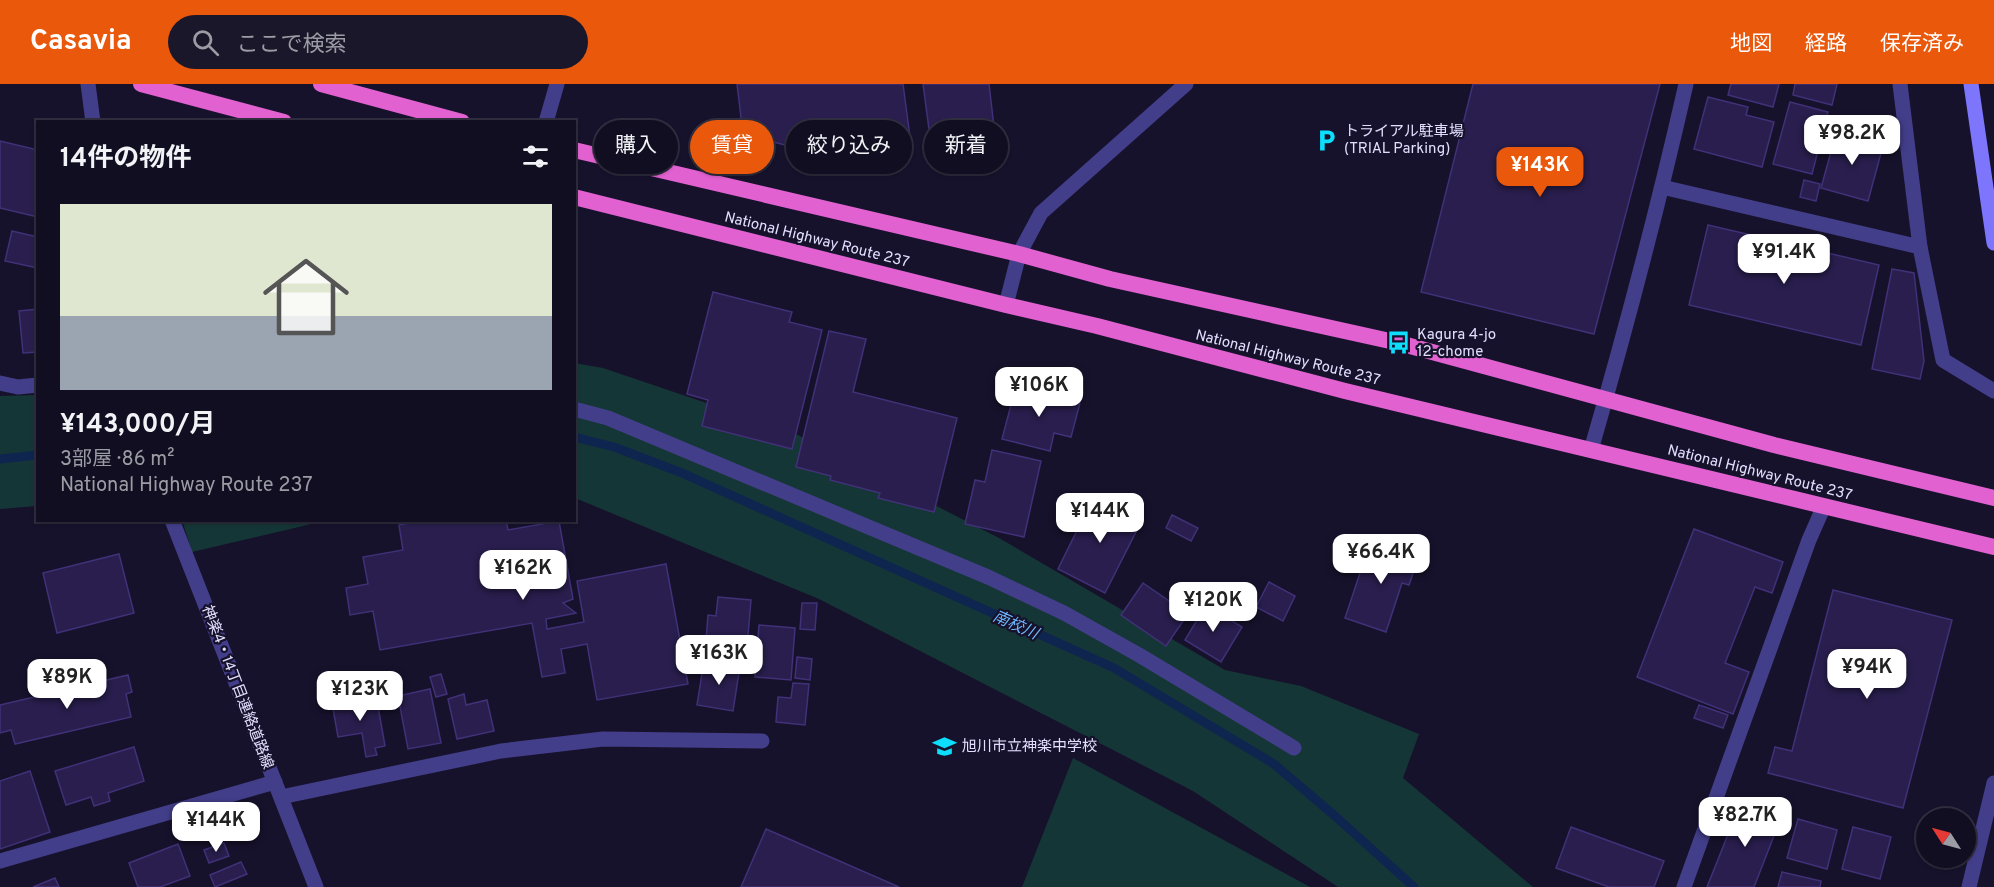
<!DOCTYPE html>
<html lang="ja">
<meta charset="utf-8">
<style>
body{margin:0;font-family:Overpass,"Noto Sans JP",sans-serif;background:#1a172a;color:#f1f3f6;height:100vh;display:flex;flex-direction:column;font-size:22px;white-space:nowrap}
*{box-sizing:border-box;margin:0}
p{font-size:20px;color:#9c9ca5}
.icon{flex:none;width:33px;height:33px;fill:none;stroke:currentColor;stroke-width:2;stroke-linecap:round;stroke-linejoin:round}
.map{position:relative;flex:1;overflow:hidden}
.drawer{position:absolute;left:36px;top:36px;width:540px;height:402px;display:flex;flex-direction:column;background:#110e21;border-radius:0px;box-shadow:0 2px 4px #0004,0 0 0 2px #302e3f}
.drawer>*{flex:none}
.hud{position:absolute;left:594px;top:36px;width:570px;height:54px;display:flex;gap:12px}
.needle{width:39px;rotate:306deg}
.fabs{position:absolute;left:1916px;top:724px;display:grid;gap:12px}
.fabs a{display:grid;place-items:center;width:60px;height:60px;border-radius:50%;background:#110e21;box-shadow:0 2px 4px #0004,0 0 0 2px #302e3f;font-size:30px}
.price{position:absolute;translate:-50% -51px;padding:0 14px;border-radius:12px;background:#fff;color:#222;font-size:20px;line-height:39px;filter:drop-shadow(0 2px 3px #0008)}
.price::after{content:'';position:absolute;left:50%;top:36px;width:18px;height:14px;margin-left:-9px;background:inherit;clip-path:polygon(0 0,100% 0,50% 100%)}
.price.active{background:#ea580c;color:#fff}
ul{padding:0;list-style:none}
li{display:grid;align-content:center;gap:12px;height:318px;padding:0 24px}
li span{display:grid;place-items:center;height:186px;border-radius:0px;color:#555}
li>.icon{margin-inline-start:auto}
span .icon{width:108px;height:108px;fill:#fffc;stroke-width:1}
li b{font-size:26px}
h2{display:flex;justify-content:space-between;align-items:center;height:72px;padding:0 24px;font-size:26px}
.chip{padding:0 21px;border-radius:27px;background:#110e21;box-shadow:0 2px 4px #0004,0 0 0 2px #302e3f;font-size:21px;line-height:54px}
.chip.active{background:#ea580c;color:#fff}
header{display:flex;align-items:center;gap:36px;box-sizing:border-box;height:84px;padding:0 30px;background:#ea580c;color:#fff}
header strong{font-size:28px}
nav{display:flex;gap:33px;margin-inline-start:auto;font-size:21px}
.search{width:420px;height:54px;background:#1a172a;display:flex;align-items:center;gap:15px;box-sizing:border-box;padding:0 21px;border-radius:33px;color:#9c9ca5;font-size:22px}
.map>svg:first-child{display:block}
</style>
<header>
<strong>Casavia</strong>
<div class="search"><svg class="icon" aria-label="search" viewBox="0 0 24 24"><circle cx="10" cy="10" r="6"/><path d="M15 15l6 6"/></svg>ここで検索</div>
<nav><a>地図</a><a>経路</a><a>保存済み</a></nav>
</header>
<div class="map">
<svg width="1994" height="803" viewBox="0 0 1994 803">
<rect width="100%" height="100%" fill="#17122c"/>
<!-- green -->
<g fill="#153636">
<polygon points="574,279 603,284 792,348 999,454 1225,586 1301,602 1419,650 1403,694 1533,803 1338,803 1193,707 819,515 575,414"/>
<polygon points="37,311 37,422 0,425 0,312"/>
<polygon points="182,436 324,437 192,468"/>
<polygon points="1073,674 1310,803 1022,803"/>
</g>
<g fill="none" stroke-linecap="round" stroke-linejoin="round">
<!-- stream -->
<g stroke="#0e254f" stroke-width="9">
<polyline points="574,353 614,363 682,389 1114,584 1274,680 1335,732 1414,803"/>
<polyline points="0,375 38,371"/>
</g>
</g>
<!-- building -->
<g fill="#291e4d" stroke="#403178" stroke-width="1.5">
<polygon points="737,0 903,0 912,68 846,77 743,50"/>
<polygon points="923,0 989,0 996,60 932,68"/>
<polygon points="1473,0 1660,0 1594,250 1421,208"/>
<polygon points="1731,0 1779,0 1773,23 1728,11"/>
<polygon points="1795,0 1837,0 1832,21 1793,11"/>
<polygon points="1708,13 1748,23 1746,31 1774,38 1762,83 1694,65"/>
<polygon points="1790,18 1828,28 1812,90 1773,80"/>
<polygon points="1837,46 1877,57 1874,68 1881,69 1868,117 1821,104"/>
<polygon points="0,57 38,66 38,133 0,124"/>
<polygon points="1804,96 1820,100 1816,117 1800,113"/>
<polygon points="1708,141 1879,181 1861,261 1689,221"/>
<polygon points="12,147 38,153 38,184 5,177"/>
<polygon points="1892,185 1914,189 1924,277 1920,295 1872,285"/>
<polygon points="713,208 792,228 789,238 822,246 792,365 702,342 708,316 687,310"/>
<polygon points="38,225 38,268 23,269 19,227"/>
<polygon points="829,247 866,255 853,308 957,334 934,428 878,414 880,409 830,396 831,392 796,383"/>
<polygon points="1016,302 1080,319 1071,353 1054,349 1050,367 1002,355"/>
<polygon points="992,366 1041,377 1024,453 965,440 975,396 985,398"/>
<polygon points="1094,412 1142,436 1105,509 1058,485"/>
<polygon points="1172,431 1198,444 1191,457 1166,444"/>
<polygon points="424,436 506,436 508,446 559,437 573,515 563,519 576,529 546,535 547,545 584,538 577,497 666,480 688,600 597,616 587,560 561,565 565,589 542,593 532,539 380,566 373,527 350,531 346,504 368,500 363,473 403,466 399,441"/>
<polygon points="1694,445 1783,478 1772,509 1755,503 1725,579 1749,588 1733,630 1637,593"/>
<polygon points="1370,459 1390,465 1391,460 1420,469 1409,501 1402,499 1386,548 1345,534"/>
<polygon points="119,470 134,529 57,549 43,489"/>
<polygon points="1269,498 1295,512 1283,537 1256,523"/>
<polygon points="1143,499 1188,530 1166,562 1121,531"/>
<polygon points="1833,506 1952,536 1903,724 1768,689 1775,663 1792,667"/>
<polygon points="718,513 751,516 747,563 730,561 730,571 705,569 708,531 716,532"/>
<polygon points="802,519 817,519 815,546 800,545"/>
<polygon points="1206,521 1242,543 1221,578 1185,556"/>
<polygon points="759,541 795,544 791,596 755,593"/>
<polygon points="797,573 812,575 810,596 795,594"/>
<polygon points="704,577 740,582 733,627 697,621"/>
<polygon points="441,590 447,610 436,613 430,593"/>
<polygon points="128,591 132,608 126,610 131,633 15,660 11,646 0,649 0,621"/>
<polygon points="793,599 809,600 805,641 776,638 778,613 791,614"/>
<polygon points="430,605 441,659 408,665 398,612"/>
<polygon points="464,610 466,621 487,616 494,647 457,655 448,615"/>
<polygon points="376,611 385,662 375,664 377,671 366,673 362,649 338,653 332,619"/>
<polygon points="1699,621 1728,631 1723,644 1694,634"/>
<polygon points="134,663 144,697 108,709 110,717 94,722 91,713 66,721 55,687"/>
<polygon points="30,687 50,748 0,765 0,697"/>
<polygon points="1741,718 1781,734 1754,803 1707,803"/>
<polygon points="1798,735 1837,746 1827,785 1787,774"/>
<polygon points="1571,743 1664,777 1654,803 1609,803 1556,784"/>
<polygon points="1853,743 1891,753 1880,795 1842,785"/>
<polygon points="766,745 899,803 741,803"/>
<polygon points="224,759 229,772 209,779 204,766"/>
<polygon points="178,760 190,792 160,803 138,803 129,779"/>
<polygon points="241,778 247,790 215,803 210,791"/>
<polygon points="1782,788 1821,797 1820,803 1778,803"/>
<polygon points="55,794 59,803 33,803"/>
</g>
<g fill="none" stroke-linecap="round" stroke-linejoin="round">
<!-- service -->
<polyline stroke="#433e8a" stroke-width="15" points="574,325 608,334 988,493 1064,529 1139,571 1294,664"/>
<!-- minor -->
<g stroke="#433e8a" stroke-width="15">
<polyline points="88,0 93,38"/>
<polyline points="1900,0 1920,163 1943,276 1994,307"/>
<polyline points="546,38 557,0"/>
<polyline points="1662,103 1920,163"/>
<polyline points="1006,221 1019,170 1041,129 1186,0"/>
<polyline points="0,299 18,303 38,301"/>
<path d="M1591,366c35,-121 67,-243 95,-366"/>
<polyline points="172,436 316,803"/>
<polyline points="281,713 501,667 603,655 762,657"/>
<polyline points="0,777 275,698"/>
<polyline points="1684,803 1809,456 1824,422"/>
</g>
<!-- tertiary -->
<polyline stroke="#433e8a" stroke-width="15" points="1969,803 1994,699"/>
<!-- secondary -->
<polyline stroke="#7d76fd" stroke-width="15" points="1971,0 1994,159"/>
<!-- trunk -->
<g stroke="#e261d1" stroke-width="16">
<polyline points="141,0 284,38"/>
<polyline points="321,0 462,38"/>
<polyline points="574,66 1019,170 1110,195 1399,259 1774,361 1994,414"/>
<polyline points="574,113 1006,221 1097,242 1345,307 1994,463"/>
</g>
</g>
<!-- icons -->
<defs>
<symbol id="parking-bare" viewBox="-9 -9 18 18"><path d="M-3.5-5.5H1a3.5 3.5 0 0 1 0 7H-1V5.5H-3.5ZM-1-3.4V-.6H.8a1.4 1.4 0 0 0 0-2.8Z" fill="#0ddefb" stroke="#17122c" stroke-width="2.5" paint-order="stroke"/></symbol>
<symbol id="bus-bare" viewBox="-9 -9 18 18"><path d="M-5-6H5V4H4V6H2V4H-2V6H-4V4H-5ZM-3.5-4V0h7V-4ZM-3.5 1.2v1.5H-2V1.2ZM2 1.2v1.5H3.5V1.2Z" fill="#0ddefb" stroke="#17122c" stroke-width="2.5" paint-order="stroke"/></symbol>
<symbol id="school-bare" viewBox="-9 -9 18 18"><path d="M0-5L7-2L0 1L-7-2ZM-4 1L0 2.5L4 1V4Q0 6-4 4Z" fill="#0ddefb" stroke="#17122c" stroke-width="2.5" paint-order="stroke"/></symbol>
</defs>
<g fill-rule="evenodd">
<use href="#parking-bare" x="1310" y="40" width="33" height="33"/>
<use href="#bus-bare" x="1382" y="242" width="33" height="33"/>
<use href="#school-bare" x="928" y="646" width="33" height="33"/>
</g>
<g text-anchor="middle" stroke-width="4.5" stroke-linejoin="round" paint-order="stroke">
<!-- poi labels -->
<g font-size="15" fill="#e2defe" stroke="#17122c" text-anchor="start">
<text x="1344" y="52">トライアル駐車場<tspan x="1344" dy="17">(TRIAL Parking)</tspan></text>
<text x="1417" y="255">Kagura 4-jo<tspan x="1417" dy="17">12-chome</tspan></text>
<text x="962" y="667">旭川市立神楽中学校</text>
</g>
<!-- street labels -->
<g font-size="15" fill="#e2defe" stroke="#17122c">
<text transform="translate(817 155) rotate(14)" y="5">National Highway Route 237</text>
<text transform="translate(1288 273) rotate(14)" y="5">National Highway Route 237</text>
<text transform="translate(1760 388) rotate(14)" y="5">National Highway Route 237</text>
<text transform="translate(238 603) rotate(69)" y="5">神楽4・14丁目連絡道路線</text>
</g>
<!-- water labels -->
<g font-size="16" font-style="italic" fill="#6eb7fd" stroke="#17122c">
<text transform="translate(1016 540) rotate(24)" y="6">南校川</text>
</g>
</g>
</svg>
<div class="fabs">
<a><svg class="needle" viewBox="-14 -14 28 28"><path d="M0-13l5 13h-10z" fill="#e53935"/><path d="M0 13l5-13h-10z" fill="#9c9ca5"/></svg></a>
</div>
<b class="price" style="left:1852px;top:82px">¥98.2K</b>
<b class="price active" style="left:1540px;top:114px">¥143K</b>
<b class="price" style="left:1784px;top:201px">¥91.4K</b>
<b class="price" style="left:1039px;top:334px">¥106K</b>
<b class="price" style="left:1100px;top:460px">¥144K</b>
<b class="price" style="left:1381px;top:501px">¥66.4K</b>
<b class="price" style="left:523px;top:517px">¥162K</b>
<b class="price" style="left:1213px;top:549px">¥120K</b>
<b class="price" style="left:719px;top:602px">¥163K</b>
<b class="price" style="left:1867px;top:616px">¥94K</b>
<b class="price" style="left:67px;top:626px">¥89K</b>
<b class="price" style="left:360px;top:638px">¥123K</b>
<b class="price" style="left:1745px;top:764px">¥82.7K</b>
<b class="price" style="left:216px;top:769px">¥144K</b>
<div class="hud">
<a class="chip">購入</a>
<a class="chip active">賃貸</a>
<a class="chip">絞り込み</a>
<a class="chip">新着</a>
</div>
<section class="drawer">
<h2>14件の物件<svg class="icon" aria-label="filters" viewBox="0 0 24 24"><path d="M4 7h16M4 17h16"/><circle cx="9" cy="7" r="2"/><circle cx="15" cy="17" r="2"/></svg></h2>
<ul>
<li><span style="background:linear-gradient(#dfe7d0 60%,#9aa5b1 0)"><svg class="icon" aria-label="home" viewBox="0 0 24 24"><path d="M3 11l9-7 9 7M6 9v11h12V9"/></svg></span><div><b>¥143,000/月</b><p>3部屋 · 86 m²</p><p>National Highway Route 237</p></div></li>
</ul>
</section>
</div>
